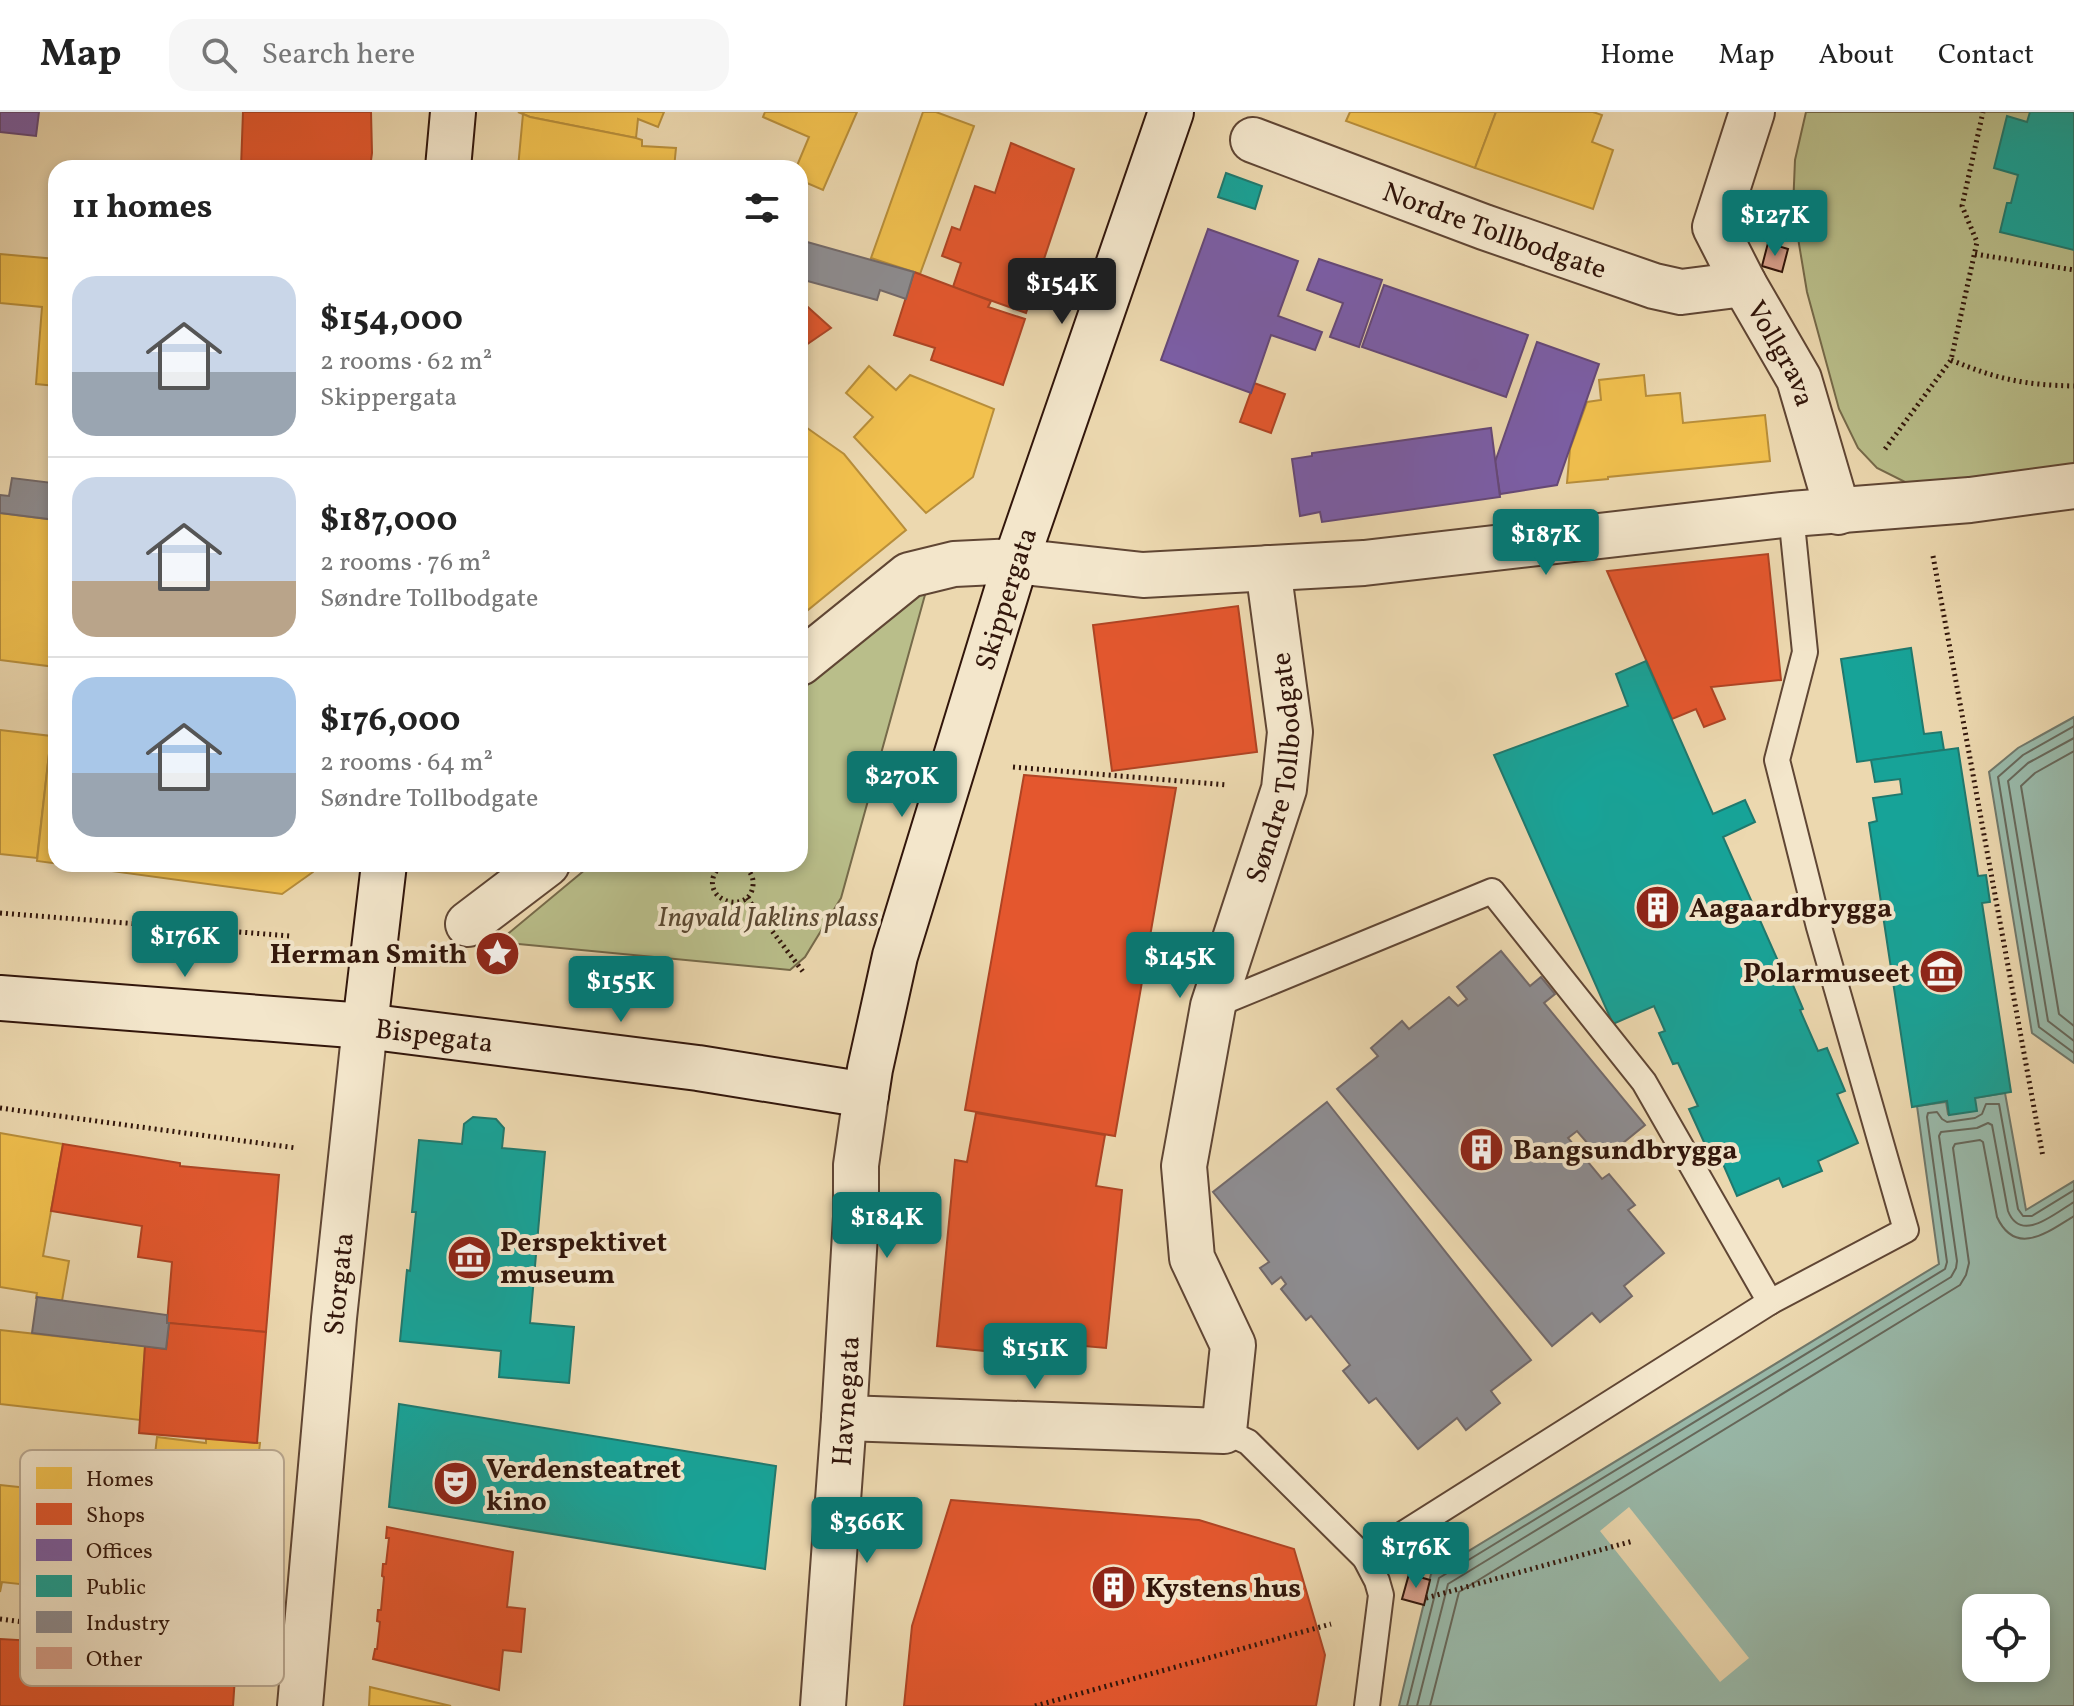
<!DOCTYPE html>
<meta charset="utf-8">
<style>
body{margin:0;font-family:Vollkorn,serif;background:#f6f6f6;color:#222;height:100vh;display:flex;flex-direction:column;font-size:30px;white-space:nowrap}
*{box-sizing:border-box;margin:0}
p{font-size:26px;color:#767676}
.icon{flex:none;width:44px;height:44px;fill:none;stroke:currentColor;stroke-width:2;stroke-linecap:round;stroke-linejoin:round}
.map{position:relative;flex:1;overflow:hidden}
.sheet{position:absolute;left:48px;top:48px;width:760px;height:712px;display:flex;flex-direction:column;background:#fff;border-radius:24px;box-shadow:0 4px 12px #0003}
.sheet>*{flex:none}
.controls{position:absolute;left:1962px;top:1482px;display:grid;gap:16px}
.controls a{display:grid;place-items:center;width:88px;height:88px;border-radius:16px;background:#fff;box-shadow:0 4px 12px #0003;font-size:40px}
.price{position:absolute;translate:-50% -68px;padding:0 18px;border-radius:8px;background:#0f766e;color:#fff;font-size:26px;line-height:52px;filter:drop-shadow(0 2px 4px #0008)}
.price::after{content:'';position:absolute;left:50%;top:48px;width:24px;height:18px;margin-left:-12px;background:inherit;clip-path:polygon(0 0,100% 0,50% 100%)}
.price.on{background:#222;color:#fff}
ul{padding:0;list-style:none}
li{display:flex;align-items:center;gap:24px;height:200px;padding:0 24px}
li+li{border-top:2px solid #e0e0e0}
li span{display:grid;place-items:center;flex:none;width:224px;height:160px;border-radius:24px;color:#555}
li>.icon{margin-inline-start:auto}
span .icon{width:96px;height:96px;fill:#fffc;stroke-width:1}
li b{font-size:34px}
h2{display:flex;justify-content:space-between;align-items:center;height:96px;padding:0 24px;font-size:34px}
header{display:flex;align-items:center;gap:48px;box-sizing:border-box;height:112px;padding:0 40px;background:#fff;border-bottom:2px solid #e0e0e0}
header strong{font-size:38px}
nav{display:flex;gap:44px;margin-inline-start:auto;font-size:28px}
.search{width:560px;height:72px;background:#f6f6f6;display:flex;align-items:center;gap:20px;box-sizing:border-box;padding:0 28px;border-radius:24px;color:#767676;font-size:30px}
.map>svg:first-child{display:block}
</style>
<header>
<strong>Map</strong>
<div class="search"><svg class="icon" aria-label="search" viewBox="0 0 24 24"><circle cx="10" cy="10" r="6"/><path d="M15 15l6 6"/></svg>Search here</div>
<nav><a>Home</a><a>Map</a><a>About</a><a>Contact</a></nav>
</header>
<div class="map">
<svg width="2074" height="1594" viewBox="0 0 2074 1594">
<rect width="100%" height="100%" fill="#ecd8af"/>
<filter id="stains"><feTurbulence type="fractalNoise" baseFrequency=".0025" numOctaves="4"/><feColorMatrix values="0 0 0 0 .2 0 0 0 0 .09 0 0 0 0 .02 0 0 0 .5 -.17"/></filter>
<radialGradient id="worn" r=".72"><stop offset=".6" stop-color="#630" stop-opacity="0"/><stop offset="1" stop-color="#630" stop-opacity=".3"/></radialGradient>
<!-- green -->
<g fill="#b9be8a" stroke="#766a4a" stroke-width="2">
<polygon points="1806,0 2074,0 2074,356 1929,372 1905,370 1877,356 1858,336 1839,297 1807,180 1793,96 1795,48"/>
<polygon points="928,472 841,786 805,845 790,858 498,830 592,752 800,752 800,579"/>
</g>
<!-- water -->
<g fill="#99baab" stroke="#70786b" stroke-width="2" fill-rule="evenodd">
<polygon points="2074,605 2074,951 2032,921 1989,660 2018,636"/>
<path d="M2005,981l21,117 48,-29v525h-675l32,-132 508,-310 -22,-158 29,-4 2,12 27,-4 -1,-12zM1976,1496h60v60h-60z"/>
</g>
<!-- pier -->
<polygon fill="#ecd8af" points="1629,1395 1749,1546 1720,1570 1600,1419"/>
<!-- homes -->
<g fill="#f2c14e" stroke="#b88e3a" stroke-width="2">
<polygon points="518,0 664,0 658,15 638,7 636,26 530,5"/>
<polygon points="765,0 857,0 823,78 800,68 800,56 796,56 809,25 763,5"/>
<polygon points="923,0 936,0 974,14 920,162 871,146"/>
<polygon points="1350,0 1496,0 1475,56 1346,9"/>
<polygon points="1496,0 1593,0 1602,3 1592,30 1613,38 1593,97 1475,56"/>
<polygon points="523,2 530,5 636,26 642,28 642,34 676,36 674,56 518,56"/>
<polygon points="0,142 56,147 56,274 36,272 42,195 0,191"/>
<polygon points="869,254 896,278 910,263 994,297 973,365 926,401 854,325 873,305 846,281"/>
<polygon points="1644,263 1646,284 1680,281 1683,311 1765,303 1770,349 1608,365 1608,367 1567,371 1570,337 1587,290 1601,288 1599,268"/>
<polygon points="800,311 844,342 906,418 808,498 800,487"/>
<polygon points="0,401 56,408 56,555 0,548"/>
<polygon points="0,618 51,624 37,746 0,742"/>
<polygon points="51,624 56,624 56,752 314,752 313,760 282,782 37,749"/>
<polygon points="0,1021 63,1032 43,1144 69,1149 62,1189 36,1186 37,1181 0,1175"/>
<polygon points="0,1218 145,1234 140,1308 0,1292"/>
<polygon points="157,1325 206,1331 206,1326 260,1331 248,1432 146,1421"/>
<polygon points="0,1373 93,1383 90,1414 84,1414 81,1437 85,1438 80,1489 27,1482 29,1473 2,1470 0,1480"/>
<polygon points="370,1575 451,1594 369,1594"/>
</g>
<!-- shops -->
<g fill="#e4572e" stroke="#af4424" stroke-width="2">
<polygon points="243,0 371,0 372,41 370,56 241,56"/>
<polygon points="1011,31 1074,57 1026,201 953,175 961,151 942,144 952,115 960,118 975,74 995,81"/>
<polygon points="914,160 991,189 988,195 1025,207 1003,273 931,248 935,236 894,223"/>
<polygon points="800,188 831,216 800,237"/>
<polygon points="1254,271 1285,282 1271,321 1240,310"/>
<polygon points="1768,442 1781,568 1711,575 1725,607 1704,615 1696,597 1672,607 1607,459"/>
<polygon points="1238,494 1257,640 1112,659 1093,513"/>
<polygon points="1024,663 1176,676 1115,1024 965,998"/>
<polygon points="976,1001 1105,1023 1096,1074 1122,1078 1106,1236 1073,1233 1072,1248 937,1234 955,1048 967,1050"/>
<polygon points="63,1032 180,1051 180,1054 279,1063 266,1220 167,1211 172,1150 138,1145 142,1114 51,1099"/>
<polygon points="169,1211 266,1220 257,1331 139,1321 145,1234 166,1237"/>
<polygon points="951,1388 1199,1408 1294,1437 1325,1543 1316,1594 904,1594 912,1514"/>
<polygon points="387,1415 513,1440 507,1495 525,1497 521,1540 503,1538 499,1578 373,1547 375,1537 377,1537 380,1510 377,1509 378,1498 381,1498 384,1465 382,1464 383,1452 386,1452 389,1426 386,1426"/>
<polygon points="0,1527 103,1533 101,1560 153,1563 154,1545 236,1550 233,1594 0,1594"/>
</g>
<!-- offices -->
<g fill="#7b5ea7" stroke="#654878" stroke-width="2">
<polygon points="0,0 39,0 36,24 0,20"/>
<polygon points="1208,117 1298,149 1278,204 1322,220 1315,238 1271,223 1251,281 1161,248"/>
<polygon points="1319,147 1382,168 1359,235 1330,225 1343,191 1307,178"/>
<polygon points="1384,173 1528,223 1506,285 1362,235"/>
<polygon points="1537,230 1599,252 1557,373 1500,382 1495,350"/>
<polygon points="1491,316 1500,385 1322,410 1320,400 1300,404 1292,347 1312,344 1312,341"/>
</g>
<!-- public -->
<g fill="#17a398" stroke="#1f796e" stroke-width="2">
<polygon points="2030,0 2074,0 2074,138 2000,120 2007,91 2011,91 2018,63 1994,56 2007,4 2027,10"/>
<polygon points="1226,61 1262,74 1255,97 1218,85"/>
<polygon points="1911,536 1924,622 1941,620 1944,638 1857,650 1841,547"/>
<polygon points="1646,549 1713,702 1745,688 1755,710 1723,725 1786,867 1790,866 1803,897 1800,898 1818,939 1827,936 1845,979 1837,982 1858,1031 1818,1049 1822,1059 1783,1075 1779,1066 1737,1084 1716,1036 1708,1039 1689,997 1698,994 1678,951 1673,952 1659,921 1665,919 1654,894 1613,912 1494,643 1628,594 1616,562"/>
<polygon points="1958,636 1978,764 1986,763 1990,790 1982,791 2011,980 1975,986 1977,999 1949,1003 1947,989 1912,995 1869,711 1877,709 1873,686 1902,682 1900,667 1875,670 1871,648"/>
<polygon points="473,1005 496,1007 504,1016 502,1036 545,1040 530,1211 574,1215 569,1271 499,1265 501,1239 400,1229 407,1158 410,1159 416,1100 412,1100 419,1028 462,1032 464,1012"/>
<polygon points="399,1292 776,1354 765,1457 389,1395"/>
</g>
<!-- industry -->
<g fill="#8d8d92" stroke="#72696a" stroke-width="2">
<polygon points="800,128 914,160 906,187 880,178 877,188 800,167"/>
<polygon points="56,338 56,408 0,401 0,383 9,384 12,366 52,371"/>
<polygon points="1501,839 1530,874 1541,865 1555,882 1544,891 1645,1013 1602,1048 1577,1019 1568,1026 1602,1067 1609,1062 1635,1093 1628,1098 1664,1141 1624,1174 1632,1184 1600,1210 1592,1201 1552,1234 1337,977 1378,944 1371,936 1402,909 1409,917 1449,885 1458,894 1467,887 1457,875"/>
<polygon points="1327,990 1531,1248 1491,1279 1500,1291 1466,1318 1457,1306 1418,1337 1376,1286 1369,1291 1343,1259 1350,1253 1311,1204 1306,1208 1281,1177 1286,1172 1281,1165 1272,1172 1260,1156 1269,1150 1213,1080"/>
<polygon points="37,1185 167,1203 167,1211 169,1211 166,1237 32,1221"/>
</g>
<g fill="none" stroke-linecap="round" stroke-linejoin="round">
<!-- shore -->
<g stroke="#66685b" stroke-width="2">
<polyline points="2074,614 2023,643 1998,665 2039,915 2074,941"/>
<polyline points="2074,626 2028,651 2008,669 2048,909 2074,929"/>
<polyline points="2074,639 2035,661 2021,674 2059,902 2074,914"/>
<polyline points="1407,1594 1439,1466 1945,1157 1947,1150 1927,1005 1928,1001 1937,1000 1942,1007 1947,1010 1975,1006 1982,1002 1986,992 1999,992 2018,1097 2023,1104 2032,1104 2074,1078"/>
<path d="M1417,1594l31,-122 503,-307 5,-9 1,-7 -18,-125 2,-4 36,-4 11,-5 4,2 16,86c13,33 47,2 66,-9"/>
<path d="M1430,1594l29,-114 501,-307 6,-10 3,-12 -16,-115 2,-4 25,-4 3,2 14,75c19,41 52,14 77,-1"/>
</g>
</g>
<!-- building -->
<g fill="#d79f8a" stroke="#32160b" stroke-width="2">
<polygon points="1768,131 1788,137 1782,160 1762,154"/>
<polygon points="1409,1462 1430,1468 1424,1493 1402,1487"/>
</g>
<g fill="none" stroke-linecap="round" stroke-linejoin="round">
<defs>
<g id="lane">
<polyline points="1213,894 1492,779 1644,970 1770,1190"/>
<polyline points="1224,1319 1248,1330 1365,1446 1377,1469 1381,1483 1367,1594"/>
<polyline points="1365,1446 1770,1190 1906,1118 1819,815 1777,648 1805,540 1791,402"/>
</g>
<g id="street">
<path id="s1" d="M1752,0l-37,115 29,57 55,95 39,133"/>
<path id="s2" d="M1253,28l231,87 170,59 27,6 63,-8"/>
<polyline points="800,551 909,463 954,452 1016,449 1143,463 1364,451 1791,402 1970,388 2074,374"/>
<polyline points="468,812 547,752"/>
<path id="s3" d="M844,1306l380,13 9,-86 -41,-87 -8,-92 29,-160 71,-217 6,-57 -22,-164"/>
<path id="s4" d="M300,1594l34,-388 31,-292"/>
<path id="s5" d="M823,1594l21,-288 12,-201v-52l10,-70"/>
</g>
<g id="secondary">
<polyline points="448,56 453,0"/>
<path id="s6" d="M0,886l365,28 333,42 168,27 4,-26 25,-113 121,-395 155,-449"/>
<polyline points="365,914 384,752"/>
</g>
</defs>
<!-- lane casing -->
<use href="#lane" stroke="#604634" stroke-width="28"/>
<!-- street casing -->
<use href="#street" stroke="#604634" stroke-width="48"/>
<!-- secondary casing -->
<use href="#secondary" stroke="#32160b" stroke-width="48"/>
<!-- path -->
<g stroke="#32160b" stroke-width="5" stroke-dasharray="2 4" stroke-linecap="butt">
<polyline points="1975,142 2074,158"/>
<path d="M1951,248c46,19 73,25 123,26"/>
<polyline points="1885,337 1951,248 1977,130 1962,94 1983,0"/>
<polyline points="1933,444 2043,1045"/>
<polyline points="1013,655 1227,673"/>
<path d="M726,752c-7,3 -11,7 -13,14 -6,26 38,35 40,7 1,-10 -5,-16 -12,-21"/>
<polyline points="747,786 804,861"/>
<polyline points="0,801 290,824"/>
<polyline points="0,996 296,1036"/>
<polyline points="1426,1486 1633,1429"/>
<polyline points="0,1507 251,1538"/>
<polyline points="1035,1594 1331,1512"/>
</g>
<!-- lane -->
<use href="#lane" stroke="#f3e6cb" stroke-width="24"/>
<!-- street -->
<use href="#street" stroke="#f3e6cb" stroke-width="44"/>
<!-- secondary -->
<use href="#secondary" stroke="#f3e6cb" stroke-width="44"/>
</g>
<!-- icons -->
<defs>
<symbol id="building-disc" viewBox="-11 -11 22 22"><circle r="9.5" fill="#8f2418" stroke="#f3e6cb"/><path d="M-4-6H4V6H1V3H-1V6H-4ZM-2.5-4.3h1.7v1.8h-1.7ZM.8-4.3h1.7v1.8H.8ZM-2.5-1h1.7V.8h-1.7ZM.8-1h1.7V.8H.8Z" fill="#fff"/></symbol>
<symbol id="sight-disc" viewBox="-11 -11 22 22"><circle r="9.5" fill="#8f2418" stroke="#f3e6cb"/><path d="M0-6L1.8-2.2L6-1.7L2.9 1.2L3.7 5.4L0 3.3L-3.7 5.4L-2.9 1.2L-6-1.7L-1.8-2.2Z" fill="#fff"/></symbol>
<symbol id="museum-disc" viewBox="-11 -11 22 22"><circle r="9.5" fill="#8f2418" stroke="#f3e6cb"/><path d="M0-6L6-3V-2H-6V-3ZM-5-1h2V3h-2ZM-1-1h2V3h-2ZM3-1h2V3H3ZM-6 4H6V6H-6Z" fill="#fff"/></symbol>
<symbol id="theatre-disc" viewBox="-11 -11 22 22"><circle r="9.5" fill="#8f2418" stroke="#f3e6cb"/><path d="M-5-5.5Q0-4 5-5.5V0Q5 5 0 6Q-5 5-5 0ZM-3.3-2.5H-1v1.5H-3.3ZM1-2.5H3.3v1.5H1ZM-2.8 1Q0 5.5 2.8 1Z" fill="#fff"/></symbol>
</defs>
<g fill-rule="evenodd">
<use href="#building-disc" x="1632" y="770" width="51" height="51"/>
<use href="#sight-disc" x="472" y="816" width="51" height="51"/>
<use href="#museum-disc" x="1916" y="834" width="51" height="51"/>
<use href="#building-disc" x="1456" y="1012" width="51" height="51"/>
<use href="#museum-disc" x="444" y="1120" width="51" height="51"/>
<use href="#theatre-disc" x="430" y="1346" width="51" height="51"/>
<use href="#building-disc" x="1088" y="1450" width="51" height="51"/>
</g>
<g text-anchor="middle" stroke-width="8" stroke-linejoin="round" paint-order="stroke">
<!-- street labels -->
<g font-size="28" fill="#32160b" stroke="#f3e6cb">
<text dy="10" stroke="none"><textPath href="#s2" startOffset="258">Nordre Tollbodgate</textPath></text>
<text dy="10" stroke="none"><textPath href="#s1" startOffset="264">Vollgrava</textPath></text>
<text dy="10" stroke="none"><textPath href="#s6" startOffset="1388">Skippergata</textPath></text>
<text dy="10" stroke="none"><textPath href="#s3" startOffset="1066">Søndre Tollbodgate</textPath></text>
<text dy="10" stroke="none"><textPath href="#s6" startOffset="436">Bispegata</textPath></text>
<text dy="10" stroke="none"><textPath href="#s4" startOffset="424">Storgata</textPath></text>
<text dy="10" stroke="none"><textPath href="#s5" startOffset="306">Havnegata</textPath></text>
</g>
<!-- poi labels -->
<g font-size="28" font-weight="bold" fill="#32160b" stroke="#f3e6cb" text-anchor="start">
<text x="1689" y="805">Aagaardbrygga</text>
<text x="467" y="851" text-anchor="end">Herman Smith</text>
<text x="1910" y="870" text-anchor="end">Polarmuseet</text>
<text x="1513" y="1047">Bangsundbrygga</text>
<text x="500" y="1139">Perspektivet<tspan x="500" dy="32">museum</tspan></text>
<text x="486" y="1366">Verdensteatret<tspan x="486" dy="32">kino</tspan></text>
<text x="1145" y="1485">Kystens hus</text>
</g>
<!-- park labels -->
<g font-size="28" font-style="italic" fill="#5a4831" stroke="#f3e6cb">
<text x="768" y="814">Ingvald Jaklins plass</text>
</g>
</g>
<!-- legend -->
<rect x="20" y="1338" width="264" height="236" rx="12" fill="#f3e6cb" stroke="#b9a891" stroke-width="2"/>
<rect x="36" y="1355" width="36" height="22" fill="#f2c14e"/>
<rect x="36" y="1391" width="36" height="22" fill="#e4572e"/>
<rect x="36" y="1427" width="36" height="22" fill="#7b5ea7"/>
<rect x="36" y="1463" width="36" height="22" fill="#17a398"/>
<rect x="36" y="1499" width="36" height="22" fill="#8d8d92"/>
<rect x="36" y="1535" width="36" height="22" fill="#d79f8a"/>
<g font-size="22" fill="#32160b">
<text x="86" y="1374">Homes</text>
<text x="86" y="1410">Shops</text>
<text x="86" y="1446">Offices</text>
<text x="86" y="1482">Public</text>
<text x="86" y="1518">Industry</text>
<text x="86" y="1554">Other</text>
</g>
<rect width="100%" height="100%" filter="url(#stains)"/>
<rect width="100%" height="100%" fill="url(#worn)"/>
</svg>
<div class="controls">
<a><svg class="icon" aria-label="locate" viewBox="0 0 24 24"><circle cx="12" cy="12" r="6"/><path d="M12 2v4M12 18v4M2 12h4M18 12h4"/></svg></a>
</div>
<b class="price" style="left:1775px;top:146px">$127K</b>
<b class="price on" style="left:1062px;top:214px">$154K</b>
<b class="price" style="left:1546px;top:465px">$187K</b>
<b class="price" style="left:902px;top:707px">$270K</b>
<b class="price" style="left:185px;top:867px">$176K</b>
<b class="price" style="left:1180px;top:888px">$145K</b>
<b class="price" style="left:621px;top:912px">$155K</b>
<b class="price" style="left:887px;top:1148px">$184K</b>
<b class="price" style="left:1035px;top:1279px">$151K</b>
<b class="price" style="left:867px;top:1453px">$366K</b>
<b class="price" style="left:1416px;top:1478px">$176K</b>
<section class="sheet">
<h2>11 homes<svg class="icon" aria-label="filters" viewBox="0 0 24 24"><path d="M4 7h16M4 17h16"/><circle cx="9" cy="7" r="2"/><circle cx="15" cy="17" r="2"/></svg></h2>
<ul>
<li><span style="background:linear-gradient(#c9d6e8 60%,#9aa5b1 0)"><svg class="icon" aria-label="home" viewBox="0 0 24 24"><path d="M3 11l9-7 9 7M6 9v11h12V9"/></svg></span><div><b>$154,000</b><p>2 rooms · 62 m²</p><p>Skippergata</p></div></li>
<li><span style="background:linear-gradient(#c9d6e8 65%,#b9a48a 0)"><svg class="icon" aria-label="home" viewBox="0 0 24 24"><path d="M3 11l9-7 9 7M6 9v11h12V9"/></svg></span><div><b>$187,000</b><p>2 rooms · 76 m²</p><p>Søndre Tollbodgate</p></div></li>
<li><span style="background:linear-gradient(#a9c7e8 60%,#9aa5b1 0)"><svg class="icon" aria-label="home" viewBox="0 0 24 24"><path d="M3 11l9-7 9 7M6 9v11h12V9"/></svg></span><div><b>$176,000</b><p>2 rooms · 64 m²</p><p>Søndre Tollbodgate</p></div></li>
</ul>
</section>
</div>
